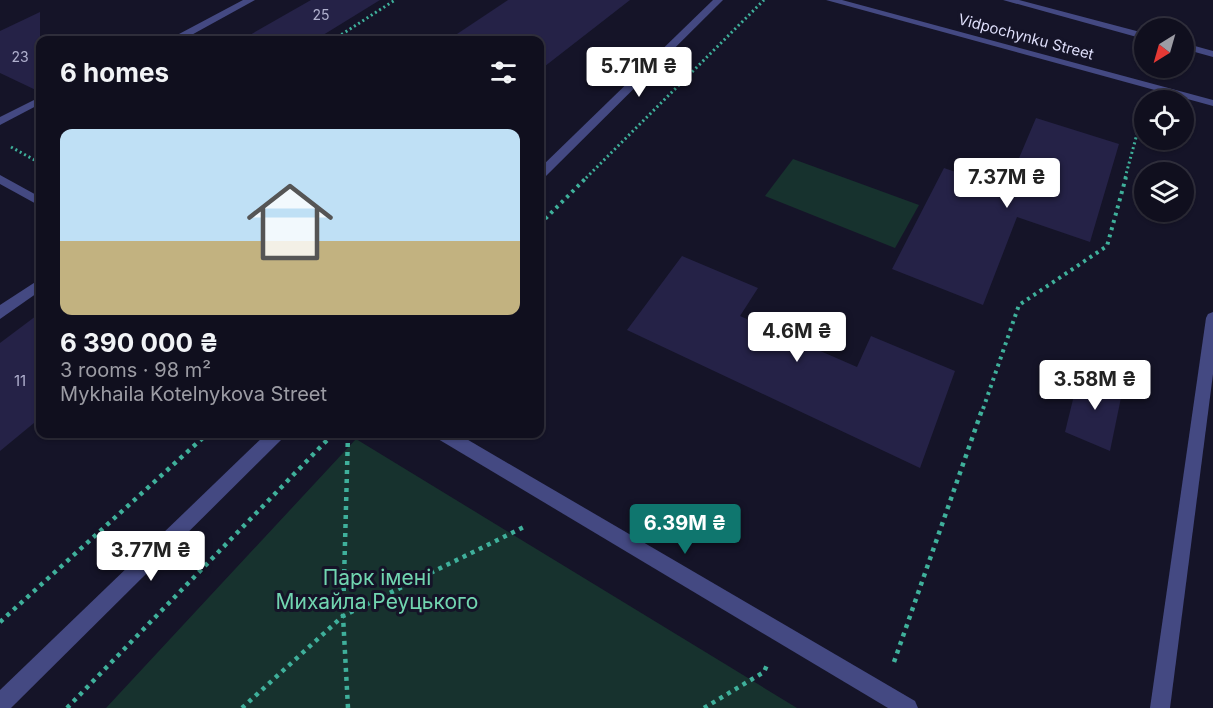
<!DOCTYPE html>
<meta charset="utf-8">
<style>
body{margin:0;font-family:Inter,sans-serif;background:#191827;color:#f1f3f6;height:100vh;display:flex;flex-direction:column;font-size:22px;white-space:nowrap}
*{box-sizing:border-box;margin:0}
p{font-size:20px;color:#9c9ca4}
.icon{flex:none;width:33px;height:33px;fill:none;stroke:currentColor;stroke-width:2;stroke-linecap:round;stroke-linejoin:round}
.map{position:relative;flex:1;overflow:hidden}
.side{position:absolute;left:36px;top:36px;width:508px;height:402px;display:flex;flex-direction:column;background:#100f1e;border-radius:12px;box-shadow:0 2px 4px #0004,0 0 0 2px #302f3c}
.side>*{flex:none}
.needle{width:39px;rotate:217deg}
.fabs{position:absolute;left:1134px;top:18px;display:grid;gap:12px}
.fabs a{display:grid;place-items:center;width:60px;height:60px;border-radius:50%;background:#100f1e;box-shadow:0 2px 4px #0004,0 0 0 2px #302f3c;font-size:30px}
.price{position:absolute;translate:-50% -51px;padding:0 14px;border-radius:6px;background:#fff;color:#222;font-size:20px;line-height:39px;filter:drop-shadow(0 2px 3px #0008)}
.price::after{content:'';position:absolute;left:50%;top:36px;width:18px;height:14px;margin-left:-9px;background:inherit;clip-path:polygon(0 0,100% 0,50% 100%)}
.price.active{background:#0f766e;color:#fff}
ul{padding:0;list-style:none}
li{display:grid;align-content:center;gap:12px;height:318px;padding:0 24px}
li span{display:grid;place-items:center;height:186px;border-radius:12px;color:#555}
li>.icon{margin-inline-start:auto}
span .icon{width:108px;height:108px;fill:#fffc;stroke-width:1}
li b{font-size:26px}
h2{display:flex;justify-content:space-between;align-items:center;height:72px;padding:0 24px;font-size:26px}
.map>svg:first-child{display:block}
</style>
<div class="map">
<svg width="1213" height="708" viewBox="0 0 1213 708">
<rect width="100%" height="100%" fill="#151428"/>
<!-- green -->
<g fill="#17322e">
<polygon points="793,159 919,205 895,248 765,196"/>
<polygon points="356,439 797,708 106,708"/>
</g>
<!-- building -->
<g fill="#252247">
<polygon points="311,0 380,0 315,40 241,40"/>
<polygon points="508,0 630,0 540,70 540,40 448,40"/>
<polygon points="40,12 40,92 0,73 0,31"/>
<polygon points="1036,118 1119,144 1090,242 1017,217 983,305 892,269 944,168 1006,189"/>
<polygon points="682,256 758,288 740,316 857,367 871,336 955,371 920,468 627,330"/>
<polygon points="40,313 40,418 0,451 0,343"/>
<polygon points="1080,371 1123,388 1110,451 1065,432"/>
</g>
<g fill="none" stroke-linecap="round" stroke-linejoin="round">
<!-- path-far2 -->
<g stroke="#3fb09b" stroke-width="3" stroke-dasharray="2 3" stroke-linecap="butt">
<polyline points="333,40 395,0"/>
<polyline points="11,147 40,163"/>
<polyline points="586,178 764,0"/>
<polyline points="1125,178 1143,112"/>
</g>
<!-- path-far1 -->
<g stroke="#3fb09b" stroke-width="4" stroke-dasharray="3 4.5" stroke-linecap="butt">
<polyline points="540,224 587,177"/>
<polyline points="983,409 1019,305 1107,246 1126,177"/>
</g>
<!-- path -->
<g stroke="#3fb09b" stroke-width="4.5" stroke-dasharray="4 5" stroke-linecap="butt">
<polyline points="348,434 343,616 348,708"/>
<polyline points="0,622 207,434"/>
<polyline points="894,662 983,407"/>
<polyline points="67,708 333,434"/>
<polyline points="242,708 343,616 524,527"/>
<polyline points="704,708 764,672 767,665"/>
</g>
<!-- minor -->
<g fill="#444982" fill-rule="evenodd">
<polygon points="243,0 255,0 186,38 160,40 179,34"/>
<polygon points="713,0 723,0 544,178 540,179 540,168"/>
<polygon points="826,0 842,0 1213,100 1213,106"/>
<polygon points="1003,0 1019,0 1144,33 1144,39"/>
<polygon points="1184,43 1213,51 1213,57 1184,49"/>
<polygon points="40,97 40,104 0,125 0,117"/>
<polygon points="0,175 40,197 40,206 0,184"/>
<polygon points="40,279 40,291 0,319 0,305"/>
<polygon points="1213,312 1213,374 1170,708 1150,708 1206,318 1208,314"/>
<polygon points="266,434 284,434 282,439 11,708 0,708 0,690"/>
<polygon points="436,434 458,434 915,701 918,708 888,708 438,439"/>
</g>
</g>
<g text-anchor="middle" stroke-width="6" stroke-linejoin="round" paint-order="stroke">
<!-- far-number labels -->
<g font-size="14" fill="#b0b0ce">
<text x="321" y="20">25</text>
<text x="20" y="62">23</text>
</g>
<!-- far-street labels -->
<g font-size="15" fill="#dfdffb" stroke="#151428">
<text transform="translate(1026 37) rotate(15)" y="5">Vidpochynku Street</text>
</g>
<!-- number labels -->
<g font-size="15" fill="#b0b0ce">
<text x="20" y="386">11</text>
</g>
<!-- near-park labels -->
<g font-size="21" fill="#71d5b0" stroke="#151428">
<text x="377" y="585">Парк імені<tspan x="377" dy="24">Михайла Реуцького</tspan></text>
</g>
</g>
</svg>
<div class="fabs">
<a><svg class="needle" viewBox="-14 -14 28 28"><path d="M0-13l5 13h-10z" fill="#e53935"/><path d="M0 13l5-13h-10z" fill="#9c9ca4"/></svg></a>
<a><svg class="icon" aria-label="locate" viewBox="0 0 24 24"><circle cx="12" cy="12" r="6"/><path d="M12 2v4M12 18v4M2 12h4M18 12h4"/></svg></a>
<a><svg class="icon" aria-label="layers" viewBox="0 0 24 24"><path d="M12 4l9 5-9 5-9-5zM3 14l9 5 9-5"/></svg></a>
</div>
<b class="price" style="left:639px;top:98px">5.71M ₴</b>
<b class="price" style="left:1007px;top:209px">7.37M ₴</b>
<b class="price" style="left:797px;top:363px">4.6M ₴</b>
<b class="price" style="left:1095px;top:411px">3.58M ₴</b>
<b class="price active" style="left:685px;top:555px">6.39M ₴</b>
<b class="price" style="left:151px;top:582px">3.77M ₴</b>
<section class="side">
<h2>6 homes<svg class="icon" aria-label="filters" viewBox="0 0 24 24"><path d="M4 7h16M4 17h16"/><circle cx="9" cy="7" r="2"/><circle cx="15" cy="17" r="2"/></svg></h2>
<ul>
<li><span style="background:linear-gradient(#bfe0f5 60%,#c2b280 0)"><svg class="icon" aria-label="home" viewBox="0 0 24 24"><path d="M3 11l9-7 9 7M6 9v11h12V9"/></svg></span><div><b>6 390 000 ₴</b><p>3 rooms · 98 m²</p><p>Mykhaila Kotelnykova Street</p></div></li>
</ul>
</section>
</div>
